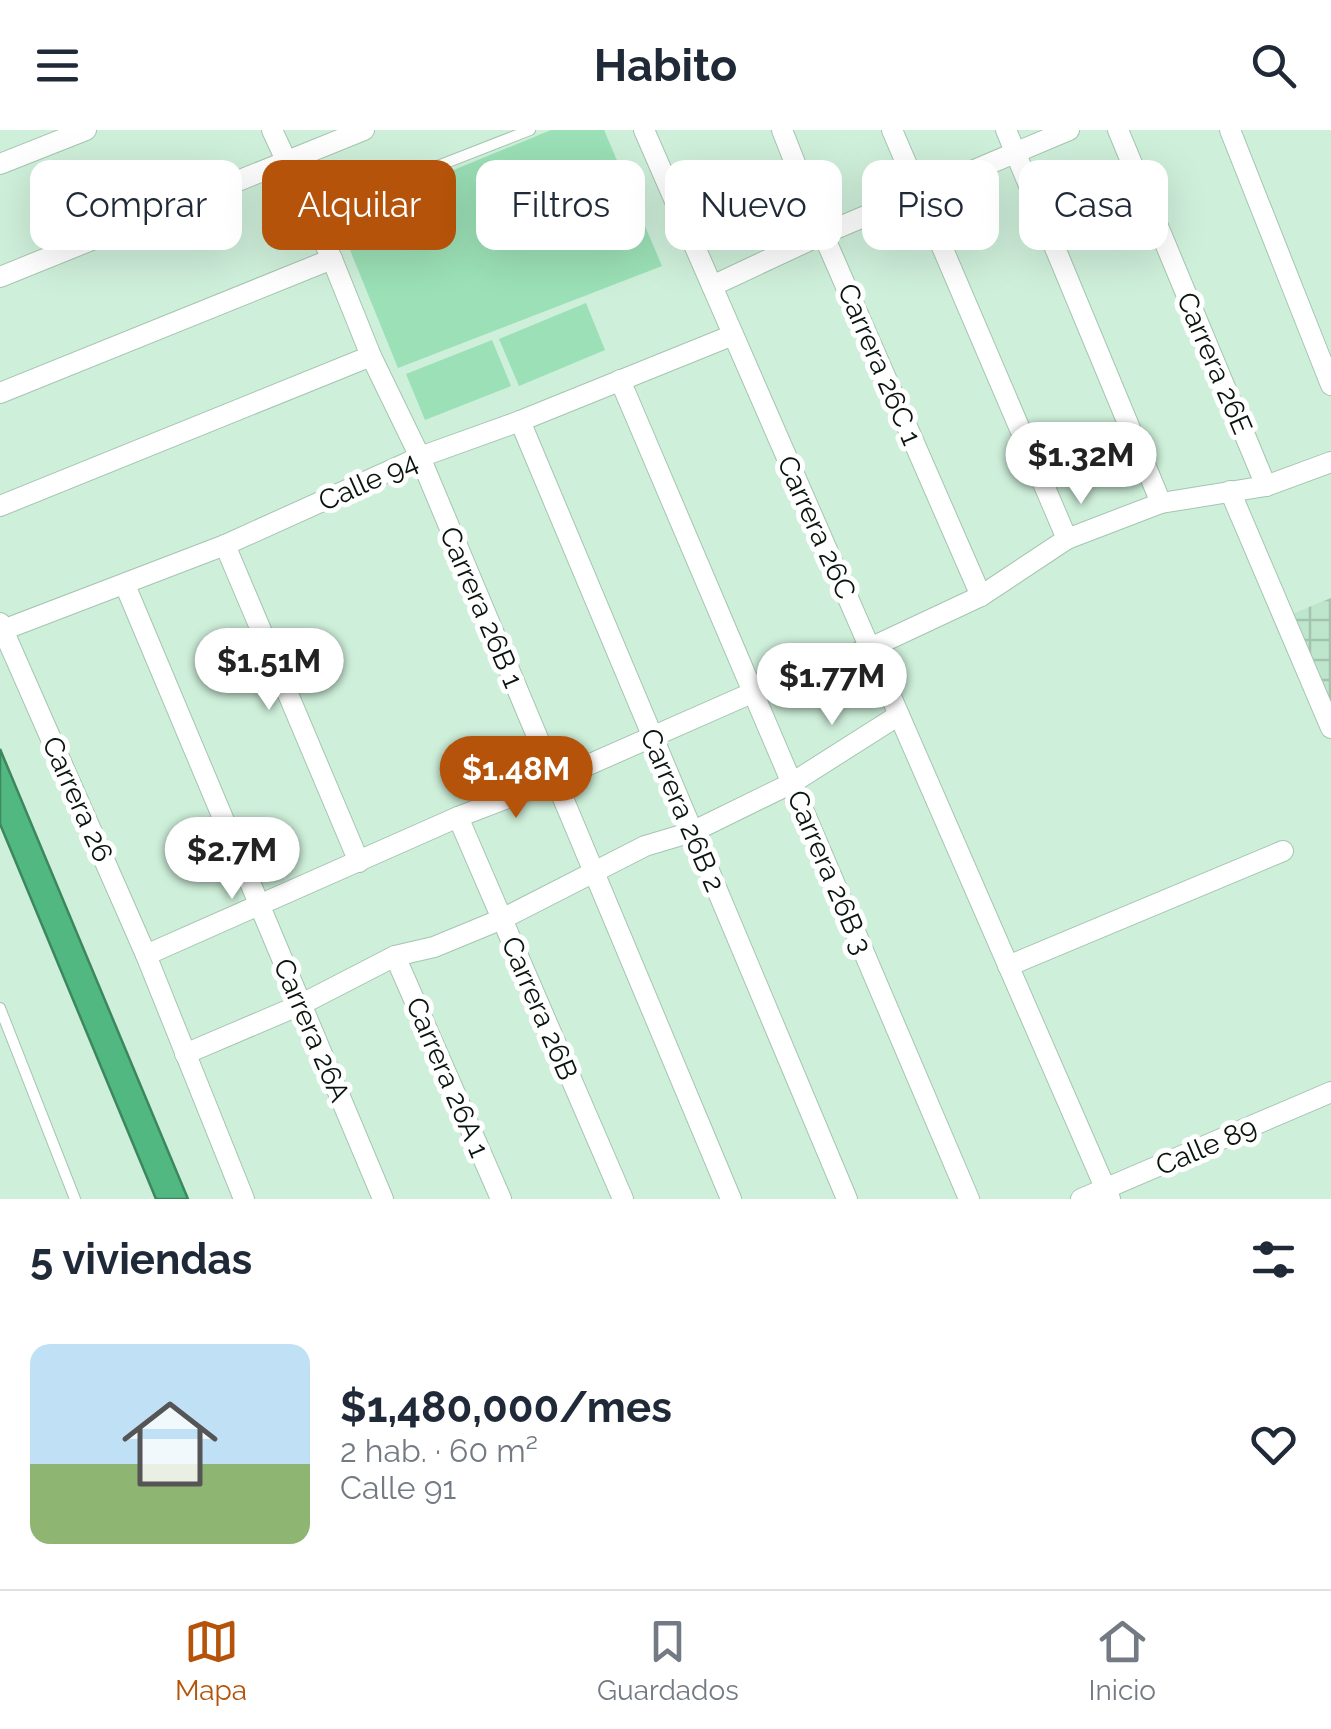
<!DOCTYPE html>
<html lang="es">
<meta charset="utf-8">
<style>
body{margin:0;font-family:Raleway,sans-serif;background:#f6f6f7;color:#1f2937;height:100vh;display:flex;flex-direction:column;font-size:38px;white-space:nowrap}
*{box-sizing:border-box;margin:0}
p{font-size:32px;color:#747a83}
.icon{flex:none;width:55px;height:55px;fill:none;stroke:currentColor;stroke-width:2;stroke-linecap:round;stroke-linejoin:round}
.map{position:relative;height:1069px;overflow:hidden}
.panel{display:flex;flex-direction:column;background:#fff;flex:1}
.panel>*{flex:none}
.banner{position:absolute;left:30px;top:30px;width:1272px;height:90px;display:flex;gap:20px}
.price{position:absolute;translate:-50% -85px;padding:0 22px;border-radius:35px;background:#fff;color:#222;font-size:32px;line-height:65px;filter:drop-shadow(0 2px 5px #0008)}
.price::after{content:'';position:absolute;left:50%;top:60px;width:30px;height:22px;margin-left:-15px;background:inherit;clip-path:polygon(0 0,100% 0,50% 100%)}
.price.selected{background:#b45309;color:#fff}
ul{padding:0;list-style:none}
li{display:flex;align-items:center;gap:30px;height:250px;padding:0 30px}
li+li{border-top:2px solid #e0e1e3}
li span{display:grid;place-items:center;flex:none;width:280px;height:200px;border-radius:20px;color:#555}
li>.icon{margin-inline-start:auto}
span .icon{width:120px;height:120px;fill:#fffc;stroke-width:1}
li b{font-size:42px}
h2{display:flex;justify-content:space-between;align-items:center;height:120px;padding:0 30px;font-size:42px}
.chip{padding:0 35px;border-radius:20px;background:#fff;box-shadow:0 10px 40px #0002;font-size:35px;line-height:90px}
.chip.selected{background:#b45309;color:#fff}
header{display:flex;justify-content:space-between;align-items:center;height:130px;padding:0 30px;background:#fff;font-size:45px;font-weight:700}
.menu{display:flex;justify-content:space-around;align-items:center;height:140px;border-top:2px solid #e0e1e3;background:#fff;font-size:28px;color:#747a83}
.menu a{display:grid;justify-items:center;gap:5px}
.menu .selected{color:#b45309}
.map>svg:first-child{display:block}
</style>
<header><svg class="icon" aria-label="menu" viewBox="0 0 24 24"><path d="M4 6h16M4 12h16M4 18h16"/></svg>Habito<svg class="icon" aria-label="search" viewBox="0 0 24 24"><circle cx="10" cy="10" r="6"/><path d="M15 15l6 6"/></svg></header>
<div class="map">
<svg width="1331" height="1069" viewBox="0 0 1331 1069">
<defs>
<pattern id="industrial-grid" width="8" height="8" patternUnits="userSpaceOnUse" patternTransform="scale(2.5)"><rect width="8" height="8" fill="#bee6cc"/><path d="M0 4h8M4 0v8" fill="none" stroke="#a2c4ae"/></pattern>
</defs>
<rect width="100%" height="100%" fill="#ceefda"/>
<!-- industrial -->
<polygon fill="url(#industrial-grid)" points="1331,468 1331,598 1285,487"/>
<!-- green -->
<g fill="#9be0b6">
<polygon points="551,0 604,0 662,136 398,238 337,88"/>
<polygon points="586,173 605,220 519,256 499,209"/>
<polygon points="492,210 511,256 425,290 406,244"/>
</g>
<!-- water -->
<polygon fill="#52b881" stroke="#3c875e" stroke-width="2.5" points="0,619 188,1069 156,1069 0,694"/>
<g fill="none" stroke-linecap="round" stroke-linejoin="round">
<defs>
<g id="service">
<polyline points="312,85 530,0"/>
<polyline points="0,878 75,1069"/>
</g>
<g id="minor">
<polyline points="272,0 332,129 371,226 420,327 731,1069"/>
<polyline points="644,0 1110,1069"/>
<polyline points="782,0 823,104 981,466"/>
<polyline points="892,0 1067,409"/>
<polyline points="1006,0 1161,373"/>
<polyline points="1118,0 1266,356"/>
<polyline points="1230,0 1331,255"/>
<polyline points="0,34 86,0"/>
<polyline points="0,147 364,0"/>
<polyline points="712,156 823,104 1069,0"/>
<polyline points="620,250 969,1069"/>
<polyline points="0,263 332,129"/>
<polyline points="520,291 847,1069"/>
<polyline points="1230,361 1331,598"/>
<polyline points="0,376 371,226"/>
<polyline points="225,415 359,732"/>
<polyline points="125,455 383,1069"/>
<polyline points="0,493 146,825 244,1069"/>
<polyline points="3,500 225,415 420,327 520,291 733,205"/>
<polyline points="458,687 623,1069"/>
<polyline points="146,825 458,687 554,650 754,562 870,518 981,466 1067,409 1161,373 1266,356 1331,332"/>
<polyline points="395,826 501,1069"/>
<polyline points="1008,836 1283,721"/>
<polyline points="185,924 300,875 395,826 434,817 502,789 645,716 692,702 792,653 899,585"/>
<polyline points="1081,1069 1331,962"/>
</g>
</defs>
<!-- service casing -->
<use href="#service" stroke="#a5c5b1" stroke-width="12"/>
<!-- minor casing -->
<use href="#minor" stroke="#a5c5b1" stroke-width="22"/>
<!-- service -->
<use href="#service" stroke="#fff" stroke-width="10"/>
<!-- minor -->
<use href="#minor" stroke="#fff" stroke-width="20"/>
</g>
<g text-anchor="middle" stroke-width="10" stroke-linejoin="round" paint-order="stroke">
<!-- street labels -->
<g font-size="28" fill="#09150e" stroke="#fff">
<text transform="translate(1215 233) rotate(67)" y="10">Carrera 26E</text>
<text transform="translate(880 234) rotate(67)" y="10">Carrera 26C 1</text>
<text transform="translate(368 351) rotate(-24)" y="10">Calle 94</text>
<text transform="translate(817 397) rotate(66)" y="10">Carrera 26C</text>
<text transform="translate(482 477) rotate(67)" y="10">Carrera 26B 1</text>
<text transform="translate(78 669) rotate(66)" y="10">Carrera 26</text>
<text transform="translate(683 680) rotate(67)" y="10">Carrera 26B 2</text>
<text transform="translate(830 742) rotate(67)" y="10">Carrera 26B 3</text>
<text transform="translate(540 878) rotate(67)" y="10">Carrera 26B</text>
<text transform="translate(312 900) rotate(67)" y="10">Carrera 26A</text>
<text transform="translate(448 947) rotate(67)" y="10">Carrera 26A 1</text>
<text transform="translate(1206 1016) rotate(-23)" y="10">Calle 89</text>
</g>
</g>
</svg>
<b class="price" style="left:1081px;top:377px">$1.32M</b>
<b class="price" style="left:269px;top:583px">$1.51M</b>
<b class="price" style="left:832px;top:598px">$1.77M</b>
<b class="price selected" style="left:516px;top:691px">$1.48M</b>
<b class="price" style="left:232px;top:772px">$2.7M</b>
<div class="banner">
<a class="chip">Comprar</a>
<a class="chip selected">Alquilar</a>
<a class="chip">Filtros</a>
<a class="chip">Nuevo</a>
<a class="chip">Piso</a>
<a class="chip">Casa</a>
</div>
</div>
<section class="panel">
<h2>5 viviendas<svg class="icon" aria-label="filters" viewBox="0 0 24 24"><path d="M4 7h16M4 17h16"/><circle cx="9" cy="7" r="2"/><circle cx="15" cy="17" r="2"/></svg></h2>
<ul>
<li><span style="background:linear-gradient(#bfe0f5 60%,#8fb573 0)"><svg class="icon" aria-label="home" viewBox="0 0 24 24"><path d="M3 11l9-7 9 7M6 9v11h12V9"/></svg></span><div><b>$1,480,000/mes</b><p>2 hab. · 60 m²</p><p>Calle 91</p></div><svg class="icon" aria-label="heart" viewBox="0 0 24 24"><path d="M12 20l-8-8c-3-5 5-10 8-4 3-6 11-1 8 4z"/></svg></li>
</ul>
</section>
<nav class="menu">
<a class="selected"><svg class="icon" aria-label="map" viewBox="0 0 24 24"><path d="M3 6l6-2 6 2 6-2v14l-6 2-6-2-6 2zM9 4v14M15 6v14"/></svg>Mapa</a>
<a><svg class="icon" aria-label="saved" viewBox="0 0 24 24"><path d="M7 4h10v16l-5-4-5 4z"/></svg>Guardados</a>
<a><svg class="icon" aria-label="home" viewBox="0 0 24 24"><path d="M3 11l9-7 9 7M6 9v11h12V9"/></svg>Inicio</a>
</nav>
